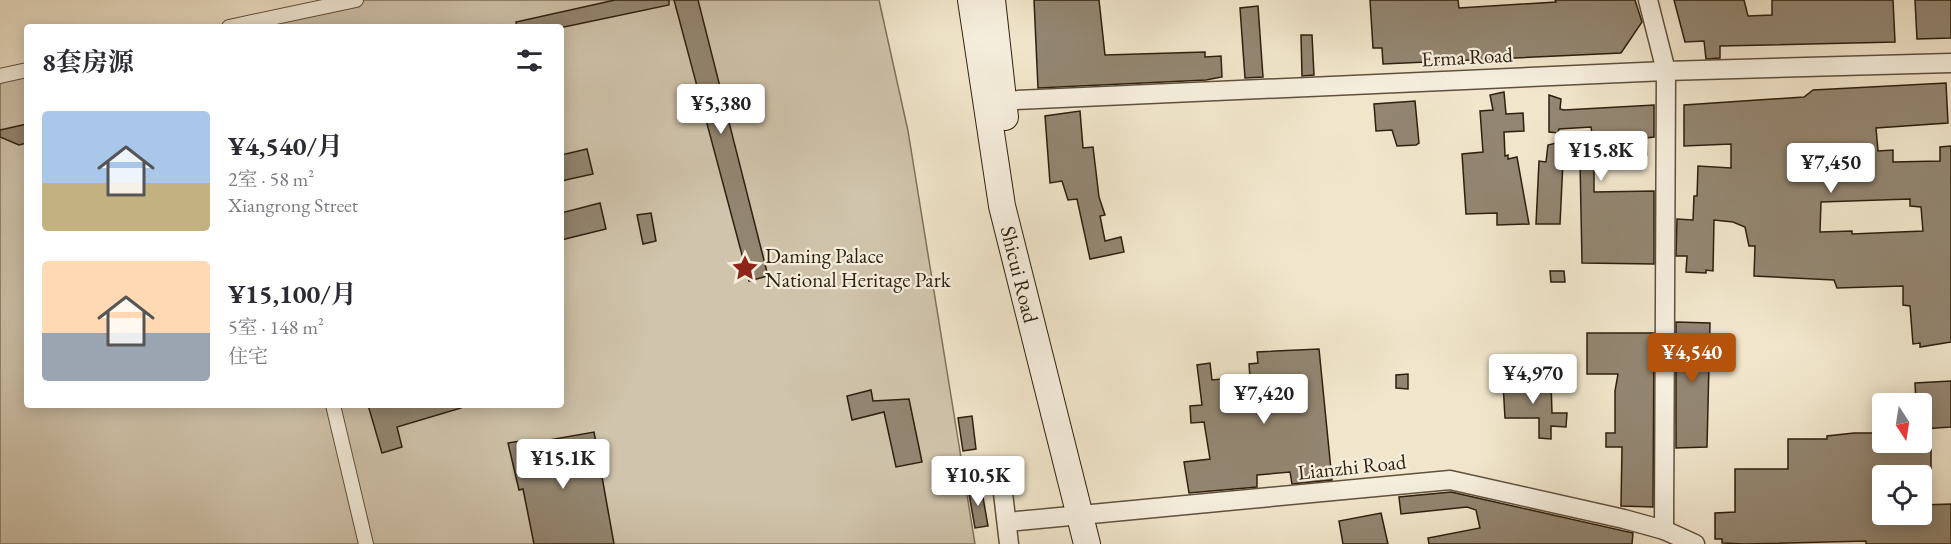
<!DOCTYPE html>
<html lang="zh">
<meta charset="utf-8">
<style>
body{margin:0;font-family:"EB Garamond","Noto Serif SC",serif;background:#f2f2f3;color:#2b2b33;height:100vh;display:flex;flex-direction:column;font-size:22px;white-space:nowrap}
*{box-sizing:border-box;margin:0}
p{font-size:20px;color:#7c7c81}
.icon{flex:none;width:33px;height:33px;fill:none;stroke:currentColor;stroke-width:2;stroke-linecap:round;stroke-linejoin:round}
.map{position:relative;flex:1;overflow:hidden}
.details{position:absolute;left:24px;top:24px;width:540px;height:384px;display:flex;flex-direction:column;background:#fff;border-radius:6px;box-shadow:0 3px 15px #0003}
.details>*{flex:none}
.needle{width:39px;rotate:168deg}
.buttons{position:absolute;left:1872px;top:393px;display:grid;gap:12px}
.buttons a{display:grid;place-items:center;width:60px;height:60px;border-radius:6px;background:#fff;box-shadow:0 3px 15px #0003;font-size:30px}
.price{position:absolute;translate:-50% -51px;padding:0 14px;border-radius:6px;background:#fff;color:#222;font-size:20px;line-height:39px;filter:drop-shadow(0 2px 3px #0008)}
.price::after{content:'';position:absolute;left:50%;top:36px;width:18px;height:14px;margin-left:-9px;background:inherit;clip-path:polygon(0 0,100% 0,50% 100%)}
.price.on{background:#b45309;color:#fff}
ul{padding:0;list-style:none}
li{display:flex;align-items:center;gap:18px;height:150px;padding:0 18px}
li span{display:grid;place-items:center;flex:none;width:168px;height:120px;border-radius:6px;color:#555}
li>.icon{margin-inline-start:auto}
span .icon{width:72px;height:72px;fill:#fffc;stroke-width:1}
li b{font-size:26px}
h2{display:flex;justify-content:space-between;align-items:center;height:72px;padding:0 18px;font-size:26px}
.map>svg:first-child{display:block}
</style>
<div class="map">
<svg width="1951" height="544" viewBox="0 0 1951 544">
<rect width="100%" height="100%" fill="#f1e6cc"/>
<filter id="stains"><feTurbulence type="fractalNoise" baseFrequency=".00333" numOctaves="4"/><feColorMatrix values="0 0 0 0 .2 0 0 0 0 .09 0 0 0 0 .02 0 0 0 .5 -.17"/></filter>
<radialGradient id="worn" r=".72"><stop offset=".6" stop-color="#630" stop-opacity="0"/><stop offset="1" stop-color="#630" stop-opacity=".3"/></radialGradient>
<!-- green -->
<polygon fill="#d0c4ac" stroke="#7f725d" stroke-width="1.5" points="350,0 879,0 908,131 975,544 0,544 0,74 27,68 27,405 561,405 561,27 222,27"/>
<!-- building -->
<g fill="#938671" stroke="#2e1f0e" stroke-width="1.5" fill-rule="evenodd">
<polygon points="615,0 669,0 669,5 564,27 517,27 516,22"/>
<polygon points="674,0 698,0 768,276 749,281"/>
<polygon points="1034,0 1099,0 1105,55 1205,52 1205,57 1221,56 1222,77 1206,80 1038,88"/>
<polygon points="1370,0 1458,0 1459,8 1556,2 1555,0 1635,0 1642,22 1621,53 1383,64 1382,48 1373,48"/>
<polygon points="1674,0 1744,0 1748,16 1772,15 1772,0 1893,0 1895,42 1720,46 1720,58 1706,59 1704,41 1685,42"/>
<polygon points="1915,0 1951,0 1951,38 1917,39"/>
<polygon points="1258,6 1263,77 1245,78 1240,8"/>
<polygon points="1301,35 1312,35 1314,75 1302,76"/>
<path d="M1946,83l2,40 -72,5 2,23 15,-1v12l47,-1v-14l11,-1v196l-31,5v-4l-7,1 -3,-38 -7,-1v-19l-66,2 -3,-8 -80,-4 1,-30h-6l-4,-19 -12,-5 -19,-2 -1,51 -7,-1v3l-20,-1 1,-16h-11l1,-37 16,1 1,-24h3l1,-30 33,2v-24l-47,2v-41l120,-8 9,-7zM1910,199v7l11,1 2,24 -71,3v-3l-32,1 1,-30z"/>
<polygon points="1504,92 1506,114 1523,113 1524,131 1504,132 1505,156 1508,155 1508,159 1517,157 1529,224 1497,225 1497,213 1466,214 1462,154 1483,152 1480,111 1493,110 1490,95"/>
<polygon points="1549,95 1561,99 1560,109 1564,110 1654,105 1654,137 1646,138 1647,155 1623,155 1623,168 1594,169 1594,192 1654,191 1654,264 1582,263 1580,161 1563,161 1560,224 1536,224 1539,161 1546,162 1548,145 1592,134 1591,127 1559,129 1558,133 1549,132"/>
<polygon points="1415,101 1419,143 1416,145 1397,146 1392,130 1376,131 1374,104"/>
<polygon points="1080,111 1083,148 1093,147 1099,197 1105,215 1100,216 1105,241 1121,237 1124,252 1090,259 1077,199 1068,200 1062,181 1050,183 1045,116"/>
<polygon points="27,124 27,143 19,145 0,137 0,130"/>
<polygon points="587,149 593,174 561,181 561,155"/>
<polygon points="600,203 606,229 561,240 561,213"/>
<polygon points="651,213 656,241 643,244 637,215"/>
<polygon points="1550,271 1564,271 1565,282 1551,282"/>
<polygon points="1676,322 1710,323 1707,447 1676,448"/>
<polygon points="1587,333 1654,333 1653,507 1621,506 1622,447 1606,447 1606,433 1615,433 1615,391 1618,374 1587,374"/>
<polygon points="1319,349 1332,480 1292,484 1290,472 1257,475 1257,487 1189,493 1184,462 1210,459 1204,422 1191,423 1190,406 1202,405 1197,365 1210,363 1212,380 1222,379 1225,406 1252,406 1249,364 1258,363 1257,352"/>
<polygon points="1408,374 1408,389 1396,388 1396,375"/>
<polygon points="1951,381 1951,427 1922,429 1922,404 1916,404 1915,383"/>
<polygon points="1551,382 1552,413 1567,413 1566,427 1551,426 1551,439 1539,438 1539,418 1505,418 1503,383"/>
<polygon points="871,390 873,401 909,399 922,462 896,467 884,412 852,420 847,396"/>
<polygon points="368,405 461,405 461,408 397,427 402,447 382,453"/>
<polygon points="972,416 976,449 963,451 958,418"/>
<polygon points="594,432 614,544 534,544 523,489 519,490 508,443 520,441 521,445"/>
<polygon points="1854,433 1882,433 1882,442 1931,442 1931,476 1882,476 1882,514 1922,514 1922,505 1951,504 1951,544 1866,544 1866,541 1745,544 1722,543 1722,539 1715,539 1715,513 1735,512 1735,469 1788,469 1788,439 1827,439 1827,436"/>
<polygon points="981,486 988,526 975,528 968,488"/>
<polygon points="1451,492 1633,533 1632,544 1429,544 1428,538 1480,528 1476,510 1467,507 1401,514 1399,497"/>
<polygon points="1381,513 1388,544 1343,544 1339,521"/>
</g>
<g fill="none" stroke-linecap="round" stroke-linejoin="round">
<defs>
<g id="pedestrian">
<polyline points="229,27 356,0"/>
<polyline points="0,76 27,70"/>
<polyline points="333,405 366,544"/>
</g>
<g id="minor">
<polyline points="1648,0 1666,71 1664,530"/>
<polyline points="993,101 1666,71 1951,63"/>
<polyline points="1001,476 1009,544"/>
<polyline points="1007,522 1450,480 1624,519 1664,530 1695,544"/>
</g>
<g id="secondary">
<path id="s1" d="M971,0l31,206 85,338"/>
<polyline points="992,0 1005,117"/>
</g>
</defs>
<!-- pedestrian casing -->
<use href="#pedestrian" stroke="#5f513e" stroke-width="16"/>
<!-- minor casing -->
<use href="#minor" stroke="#5f513e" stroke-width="21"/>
<!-- secondary casing -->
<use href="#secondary" stroke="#2e1f0e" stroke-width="28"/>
<!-- pedestrian -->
<use href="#pedestrian" stroke="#f6efde" stroke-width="14"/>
<!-- minor -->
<use href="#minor" stroke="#f6efde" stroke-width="18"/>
<!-- secondary -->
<use href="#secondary" stroke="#f6efde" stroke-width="26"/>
</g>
<!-- icons -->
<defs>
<symbol id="sight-bare" viewBox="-9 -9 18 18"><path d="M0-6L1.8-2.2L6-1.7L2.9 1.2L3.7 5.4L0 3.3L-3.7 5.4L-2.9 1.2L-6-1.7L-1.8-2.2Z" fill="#8f2418" stroke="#f6efde" stroke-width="2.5" paint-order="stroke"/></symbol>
</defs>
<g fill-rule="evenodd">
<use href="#sight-bare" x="726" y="249" width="38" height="38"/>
</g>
<g text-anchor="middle" stroke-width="4.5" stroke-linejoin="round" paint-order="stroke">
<!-- street labels -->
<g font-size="21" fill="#2e1f0e" stroke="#f6efde">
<text transform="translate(1467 57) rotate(-3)" y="7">Erma Road</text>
<text dy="7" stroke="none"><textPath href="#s1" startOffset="279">Shicui Road</textPath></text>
<text transform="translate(1352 467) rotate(-6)" y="7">Lianzhi Road</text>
</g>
<!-- poi labels -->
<g font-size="21" fill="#2e1f0e" stroke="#f6efde" text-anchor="start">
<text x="765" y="263">Daming Palace<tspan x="765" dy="24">National Heritage Park</tspan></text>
</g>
</g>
<rect width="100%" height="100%" filter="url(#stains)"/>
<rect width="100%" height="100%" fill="url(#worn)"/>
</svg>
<div class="buttons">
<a><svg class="needle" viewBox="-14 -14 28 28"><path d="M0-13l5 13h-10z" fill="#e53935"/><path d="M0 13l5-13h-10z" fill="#7c7c81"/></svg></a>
<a><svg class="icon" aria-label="locate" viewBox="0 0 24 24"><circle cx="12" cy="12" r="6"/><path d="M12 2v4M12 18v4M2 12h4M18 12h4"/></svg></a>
</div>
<b class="price" style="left:721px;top:135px">¥5,380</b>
<b class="price" style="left:1601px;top:182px">¥15.8K</b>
<b class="price" style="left:1831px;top:194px">¥7,450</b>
<b class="price on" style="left:1692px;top:384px">¥4,540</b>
<b class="price" style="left:1533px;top:405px">¥4,970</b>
<b class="price" style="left:1264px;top:425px">¥7,420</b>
<b class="price" style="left:563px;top:490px">¥15.1K</b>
<b class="price" style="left:978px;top:507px">¥10.5K</b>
<section class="details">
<h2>8套房源<svg class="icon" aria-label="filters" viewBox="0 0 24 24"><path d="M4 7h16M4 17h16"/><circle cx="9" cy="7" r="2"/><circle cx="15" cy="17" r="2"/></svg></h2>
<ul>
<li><span style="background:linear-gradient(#a9c7e8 60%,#c2b280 0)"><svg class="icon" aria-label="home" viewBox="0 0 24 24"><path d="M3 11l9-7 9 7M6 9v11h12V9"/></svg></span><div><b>¥4,540/月</b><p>2室 · 58 m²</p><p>Xiangrong Street</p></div></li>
<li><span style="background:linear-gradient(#ffd9b3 60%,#9aa5b1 0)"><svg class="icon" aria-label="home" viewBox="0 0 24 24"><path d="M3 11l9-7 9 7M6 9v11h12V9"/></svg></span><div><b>¥15,100/月</b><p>5室 · 148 m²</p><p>住宅</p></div></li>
</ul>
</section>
</div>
